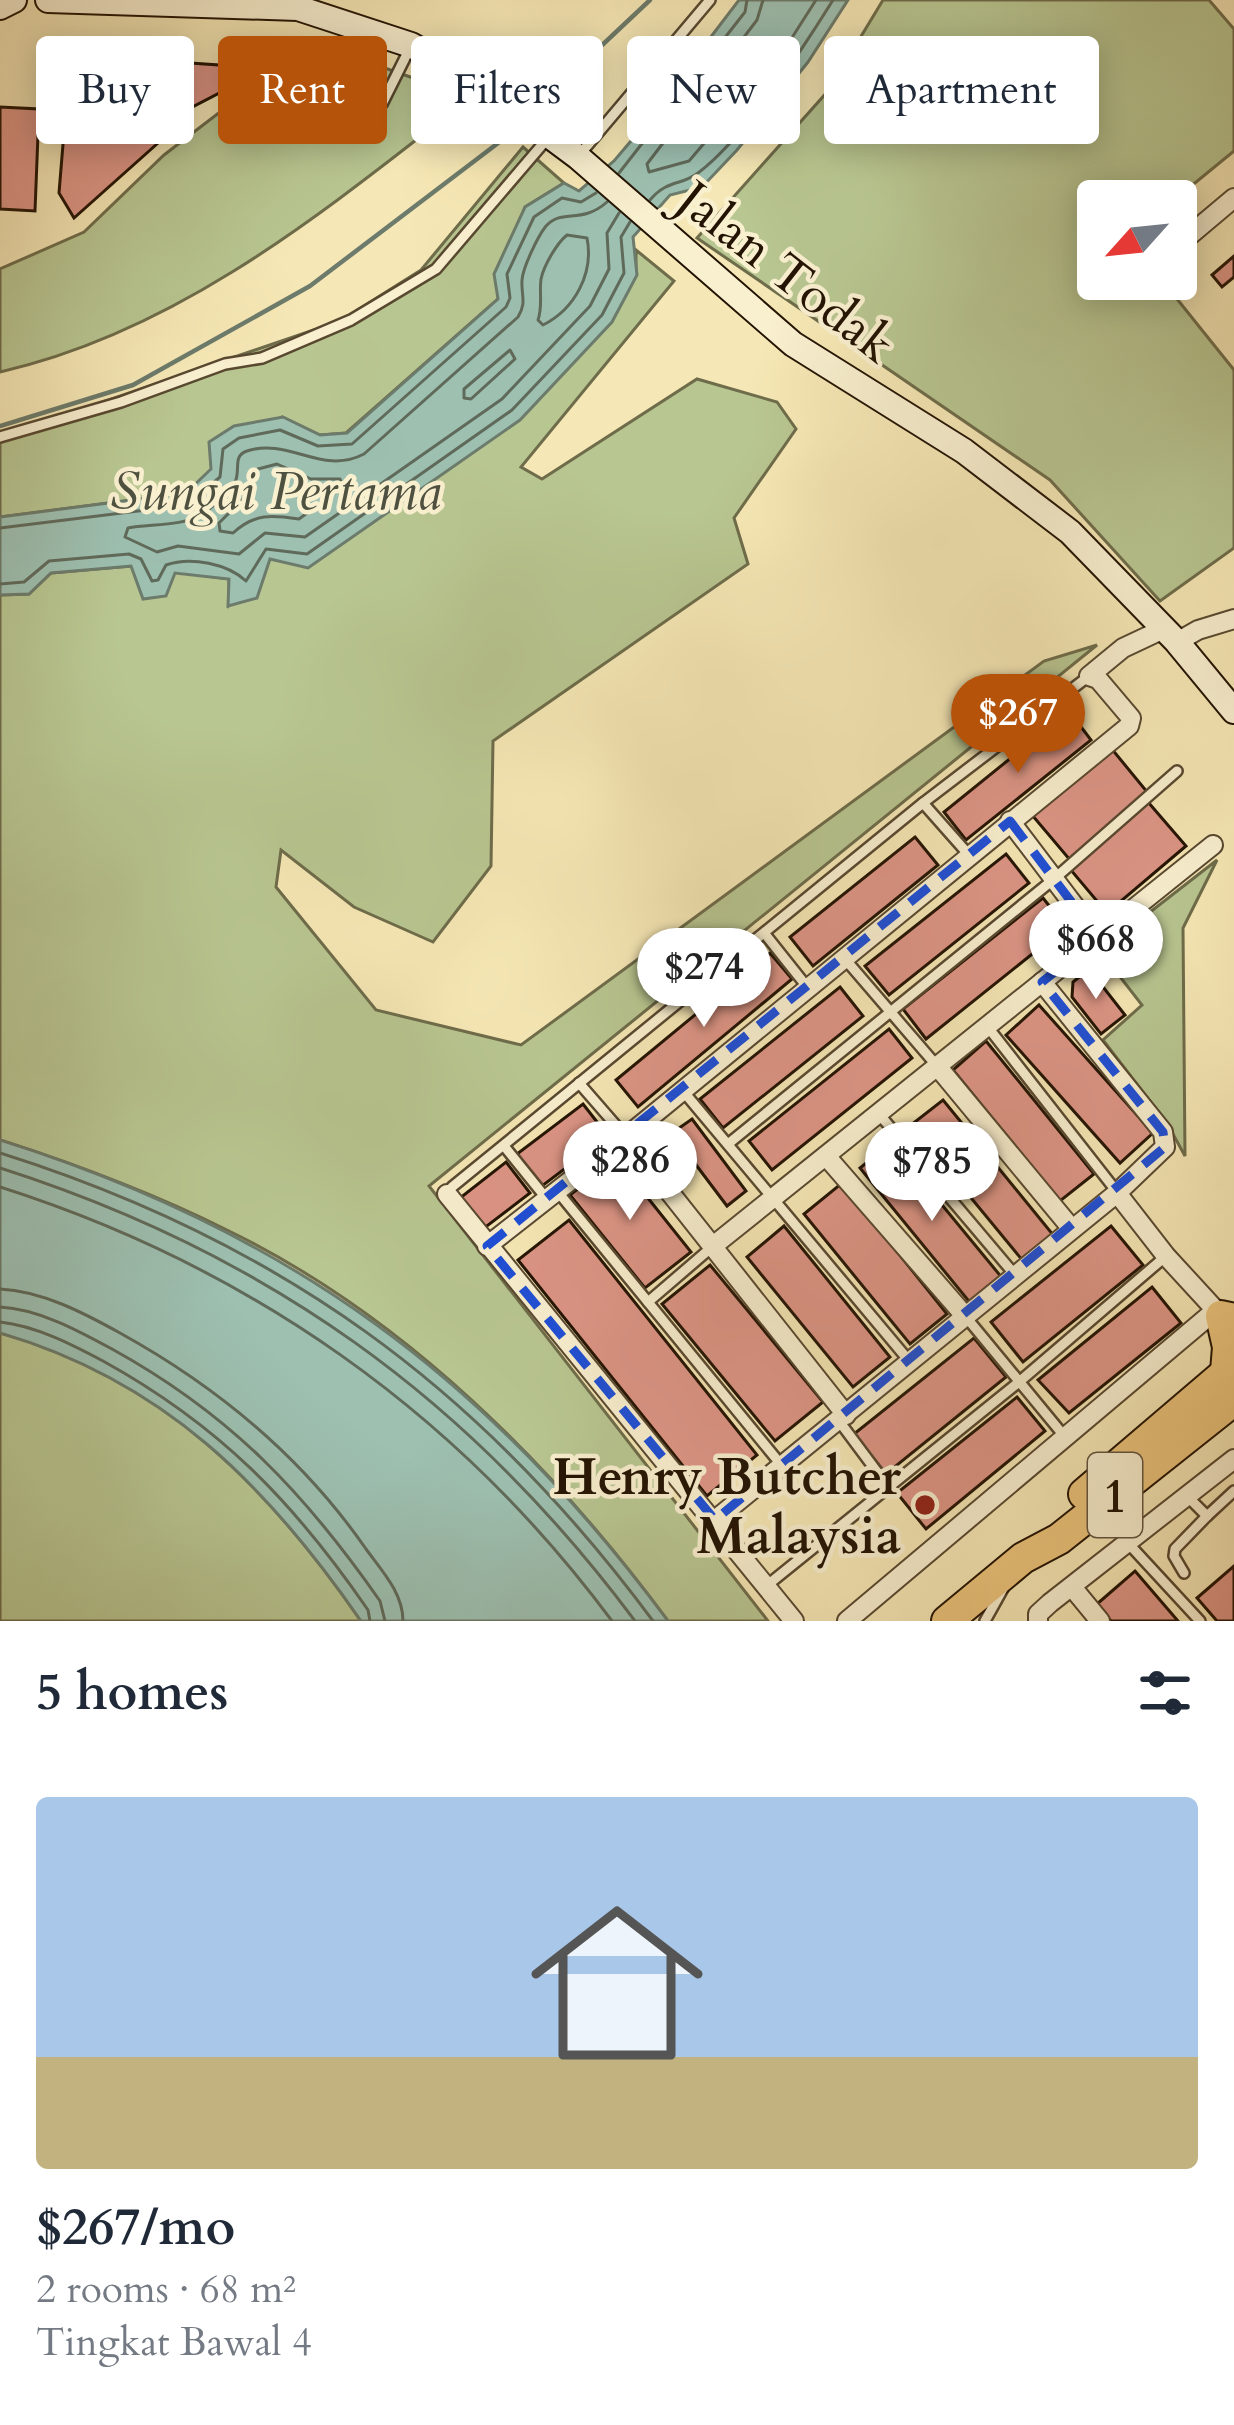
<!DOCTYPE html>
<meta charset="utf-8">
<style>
body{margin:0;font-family:Cardo,serif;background:#f2f2f3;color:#1f2937;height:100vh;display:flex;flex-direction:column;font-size:45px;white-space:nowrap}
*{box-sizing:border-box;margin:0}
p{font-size:39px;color:#747a83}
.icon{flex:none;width:66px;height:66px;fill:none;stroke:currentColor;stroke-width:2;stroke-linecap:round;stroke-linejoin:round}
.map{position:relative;height:1621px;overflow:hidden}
.sheet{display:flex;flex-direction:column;background:#fff;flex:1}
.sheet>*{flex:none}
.top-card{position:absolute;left:36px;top:36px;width:1164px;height:108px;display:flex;gap:24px}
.needle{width:78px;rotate:243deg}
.tools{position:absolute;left:1077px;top:180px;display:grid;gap:24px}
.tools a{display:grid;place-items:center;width:120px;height:120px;border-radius:12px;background:#fff;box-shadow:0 6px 30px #0003;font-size:60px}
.price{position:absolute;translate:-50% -102px;padding:0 27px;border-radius:42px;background:#fff;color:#222;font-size:39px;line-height:78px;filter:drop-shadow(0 3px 6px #0008)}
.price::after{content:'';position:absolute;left:50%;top:72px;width:36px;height:27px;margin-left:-18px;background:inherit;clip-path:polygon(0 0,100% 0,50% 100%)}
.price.active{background:#b45309;color:#fff}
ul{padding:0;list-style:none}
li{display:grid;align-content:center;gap:24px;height:636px;padding:0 36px}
li span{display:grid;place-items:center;height:372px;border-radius:12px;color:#555}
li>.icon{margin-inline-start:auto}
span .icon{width:216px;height:216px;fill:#fffc;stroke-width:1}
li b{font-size:51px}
h2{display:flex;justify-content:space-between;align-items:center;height:144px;padding:0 36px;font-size:51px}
.chip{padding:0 42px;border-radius:12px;background:#fff;box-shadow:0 6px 30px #0003;font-size:42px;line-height:108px}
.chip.active{background:#b45309;color:#fff}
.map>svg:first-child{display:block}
</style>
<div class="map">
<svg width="1234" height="1621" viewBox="0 0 1234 1621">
<rect width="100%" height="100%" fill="#f6e8b6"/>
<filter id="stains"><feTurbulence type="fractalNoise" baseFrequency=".00167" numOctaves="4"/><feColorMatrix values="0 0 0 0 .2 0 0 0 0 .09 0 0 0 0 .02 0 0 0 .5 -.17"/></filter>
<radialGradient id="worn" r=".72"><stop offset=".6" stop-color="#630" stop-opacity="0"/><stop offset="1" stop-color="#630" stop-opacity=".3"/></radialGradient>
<!-- green -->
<g fill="#b8c691" stroke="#6e6c4a" stroke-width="3">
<polygon points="883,0 1209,0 1234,29 1234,151 1173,201 1098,201 1098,279 1161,279 1234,370 1234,548 1160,601 1050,480 697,238 828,91"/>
<path d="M313,52l69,15 88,31c-143,111 -289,233 -470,274v-103l84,-37 80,-77 133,-102z"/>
<polygon points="523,147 564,183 525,207 498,299 346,433 320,435 282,417 186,493 0,517 0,437 340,321 421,270"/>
<path d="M636,250l38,31 -153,186 21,12 155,-100 80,23 19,27 -62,89 14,46 -255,177 -2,125 -58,76 -79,-35 -73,-57 -5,37 100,123 145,35 523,-384 53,-16 -668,541 339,435h-100c-115,-156 -263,-304 -439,-390 -74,-37 -151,-66 -229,-91v-545l29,-1 22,-21 81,-7 97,13v26l41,-46 366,-284z"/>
<polygon points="1217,860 1183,928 1185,1156 1167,1123 1103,1040 1142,1005 1100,951"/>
<path d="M0,1333c20,6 43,11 62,19 128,55 222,157 299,269h-361z"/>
</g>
<!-- water -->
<g fill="#9dc0b1" stroke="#6c7b6b" stroke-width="3">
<polygon points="739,0 848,0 808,62 737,150 702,187 670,195 633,237 637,275 612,322 520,420 308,568 270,559 257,598 228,606 229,579 175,573 166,596 143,599 131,566 51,573 29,594 0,595 0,517 186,493 211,469 209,442 234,426 283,417 320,435 347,433 498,299 494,274 525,207 564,183 579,191 614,161 636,135"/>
<path d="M0,1140c289,91 488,238 668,481h-307c-94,-136 -197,-240 -361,-288z"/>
</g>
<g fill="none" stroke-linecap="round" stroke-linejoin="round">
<!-- shore -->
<g stroke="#606a5a" stroke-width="3">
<polyline points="763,0 757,20 647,164 649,172 689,161 786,47 816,0"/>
<polyline points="619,173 745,12 747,0"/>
<path d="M650,200c18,-21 31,-14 48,-27 46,-35 104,-123 135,-173"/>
<path d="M607,202c-26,23 -45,6 -61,24 -8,10 -23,41 -24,54 -1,16 5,22 -4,37l-154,137c-42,22 -75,-17 -117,-3 -15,5 -6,19 -12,31 -7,11 -23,26 -34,33 -18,11 -52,9 -73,13l-3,9 32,15 21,-6 61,8 26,-21 40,4 197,-138 88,-93 19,-37 -2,-36 12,-20"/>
<path d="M567,235l20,3c7,35 -12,71 -44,87l-5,-5c5,-15 1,-27 3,-41 3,-14 16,-36 26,-44z"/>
<polygon points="510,350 515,359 471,399 464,398 464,389"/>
<path d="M277,464l34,15h29l3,8 -44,32c-27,-4 -44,-6 -66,14l-13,-2 -1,-8 29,-29 10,-25z"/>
<polyline points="0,528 187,505 220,477 223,449 239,438 280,430 318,446 352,444 506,307 510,298 507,274 534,217 562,198 581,202 596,193"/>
<path d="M0,584l24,-2 25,-21 80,-7 12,5 11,22 6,-1 8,-15c25,-9 62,-1 80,16l20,-32 41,5 205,-144 90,-95 22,-42 -3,-36 9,-15"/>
<path d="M0,1153c279,88 479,233 653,468"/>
<path d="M0,1168c266,85 468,229 635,453"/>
<path d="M0,1187c248,79 456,224 612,434"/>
<path d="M0,1289c42,2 84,24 120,44 96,53 183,125 246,216 16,22 37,44 37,72"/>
<path d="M0,1307c39,2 79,24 112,42 118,65 192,143 268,252l5,20"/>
<path d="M0,1322c36,4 71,22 103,39 116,64 190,140 265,249l2,11"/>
</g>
<!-- stream -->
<g stroke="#6c7b6b" stroke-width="4.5">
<polyline points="548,96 650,0"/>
<polyline points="0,426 133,385 310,286 506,137"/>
</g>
</g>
<!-- building -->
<g fill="#dd9586" stroke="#231303" stroke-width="3">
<polygon points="146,60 248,67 248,78 152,128 122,72"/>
<polygon points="106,64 122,92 128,89 158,143 74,218 59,193 65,120 93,105 83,77"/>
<polygon points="0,107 39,109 35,211 0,209"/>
<polygon points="1234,256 1234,277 1222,287 1212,275"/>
<polygon points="1069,711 1091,740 966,840 944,812"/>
<polygon points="1111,748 1148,793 1070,860 1032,815"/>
<polygon points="1148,802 1186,846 1107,913 1070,869"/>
<polygon points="915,837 938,865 813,966 790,937"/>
<polygon points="1006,854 1029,883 889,995 865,966"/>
<polygon points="1043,898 1066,927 926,1039 903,1009"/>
<polygon points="770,953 792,979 638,1107 616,1080"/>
<polygon points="1089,969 1125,1015 1101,1034 1072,997 1073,982"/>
<polygon points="840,987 863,1016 723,1128 700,1099"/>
<polygon points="1039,1005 1153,1133 1120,1163 1006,1035"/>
<polygon points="889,1029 912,1058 772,1170 749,1141"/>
<polygon points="986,1041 1094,1174 1060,1201 953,1070"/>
<polygon points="943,1100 1054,1236 1023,1261 911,1125"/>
<polygon points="583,1104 608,1136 542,1186 517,1154"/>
<polygon points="692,1119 746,1191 727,1206 672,1133"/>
<polygon points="891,1143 1003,1279 972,1305 860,1168"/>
<polygon points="616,1158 691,1252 645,1288 570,1195"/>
<polygon points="506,1162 530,1193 483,1229 460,1198"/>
<polygon points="842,1183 947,1314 910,1344 804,1214"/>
<polygon points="569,1220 757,1455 707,1496 518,1260"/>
<polygon points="784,1226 890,1357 853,1387 747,1257"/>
<polygon points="1111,1226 1143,1265 1023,1362 991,1322"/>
<polygon points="710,1265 823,1402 775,1441 662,1304"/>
<polygon points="1152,1287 1181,1323 1069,1413 1038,1380"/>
<polygon points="974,1338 1006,1377 886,1474 854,1434"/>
<polygon points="1017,1397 1045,1431 926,1529 897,1493"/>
<polygon points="1234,1566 1234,1621 1217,1621 1197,1598"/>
<polygon points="1135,1571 1178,1621 1111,1621 1097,1604"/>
</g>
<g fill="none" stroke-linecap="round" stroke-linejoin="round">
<defs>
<g id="service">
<polyline points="382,104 409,50"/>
<polyline points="581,153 710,0"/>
<polyline points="0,437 121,402 225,364 262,358 351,320 436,269 547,139"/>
<polyline points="923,803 969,855"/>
<polyline points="765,934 808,988"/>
<polyline points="845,959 937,1066"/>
<polyline points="987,1026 1117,1192"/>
<polyline points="579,1083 626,1137"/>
<polyline points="683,1091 910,1362"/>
<polyline points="879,1114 1015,1275"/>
<polyline points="728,1144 1054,879 1177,771"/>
<polyline points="504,1146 546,1198"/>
<polyline points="558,1192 783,1467"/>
<polyline points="447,1194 452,1187 923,803 1089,676"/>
<polyline points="648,1302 712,1247"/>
<polyline points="966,1317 1065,1437"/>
<polyline points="839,1421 889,1488"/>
<polyline points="1187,1496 1207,1516 1234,1491"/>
<polyline points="1127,1542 1200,1621"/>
<polyline points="1184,1573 1174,1556 1175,1549 1207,1516"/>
<polyline points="765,1587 1019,1382 1166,1256"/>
<polyline points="985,1621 1005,1585"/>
</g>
<g id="minor">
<polyline points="1184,240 1234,198"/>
<polyline points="1177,642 1198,630 1234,619"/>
<polyline points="1010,821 1098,937"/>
<polyline points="937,1066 1072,1229"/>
<polyline points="626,1137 846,1415"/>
<polyline points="826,1156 966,1317"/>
<polyline points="1117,1193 1166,1256 1223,1318"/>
<polyline points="447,1194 794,1621"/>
<polyline points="487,1246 626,1137 1129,726 1131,718 1098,679 1089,676 1123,648 1157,632"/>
<polyline points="713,1246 1213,845"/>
<polyline points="715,1520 1117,1193 1165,1147 1163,1132 1042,982"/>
<polyline points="1072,1587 1100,1621"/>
<polyline points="847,1621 1216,1310"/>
<polyline points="1038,1621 1038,1614 1050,1603 1234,1459"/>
</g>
<g id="secondary">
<polyline points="48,0 298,8 411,45 480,84 578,157 793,344 964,451 1070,532 1177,642 1234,711"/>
<polyline points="0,7 14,0"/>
</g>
<g id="trunk">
<polyline points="1226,1372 1228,1347 1221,1316 1234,1319"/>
<polyline points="1084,1494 1234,1366"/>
<polyline points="947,1621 1023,1558 1059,1539 1234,1400"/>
</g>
</defs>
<!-- service casing -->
<use href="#service" stroke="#584830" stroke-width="14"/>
<!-- minor casing -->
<use href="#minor" stroke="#584830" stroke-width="22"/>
<!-- secondary casing -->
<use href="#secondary" stroke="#231303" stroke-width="28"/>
<!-- trunk casing -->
<use href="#trunk" stroke="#231303" stroke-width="34"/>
<!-- service -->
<use href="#service" stroke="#f9f0d0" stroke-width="9"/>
<!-- minor -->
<use href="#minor" stroke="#f9f0d0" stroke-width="18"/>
<!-- secondary -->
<use href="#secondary" stroke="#f9f0d0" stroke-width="24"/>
<!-- trunk -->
<use href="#trunk" stroke="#ebc47b" stroke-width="30"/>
</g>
<!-- marked area -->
<path fill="none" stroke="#1d4ed8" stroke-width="9" stroke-dasharray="24 15" stroke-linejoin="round" d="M1010,821l88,116 -56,45 121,150 2,15 -450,373 -228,-274z"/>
<!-- markers -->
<circle fill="#8f2418" stroke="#f9f0d0" stroke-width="4.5" cx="925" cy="1505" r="12"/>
<g text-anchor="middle" stroke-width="9" stroke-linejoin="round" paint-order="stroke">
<!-- shield labels -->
<rect fill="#f9f0d0" stroke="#635540" stroke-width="3" x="1088" y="1453" width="54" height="84" rx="9"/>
<g font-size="48" font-weight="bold" fill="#231303">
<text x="1115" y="1512">1</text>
</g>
<!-- street labels -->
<g font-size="51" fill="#231303" stroke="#f9f0d0">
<text transform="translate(787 271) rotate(38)" y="18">Jalan Todak</text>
</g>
<!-- poi labels -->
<g font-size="51" font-weight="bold" fill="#231303" stroke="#f9f0d0" text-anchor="end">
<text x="901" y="1494">Henry Butcher<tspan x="901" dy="59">Malaysia</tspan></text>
</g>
<!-- water labels -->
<g font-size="54" font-style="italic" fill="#4e5040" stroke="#f9f0d0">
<text x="276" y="509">Sungai Pertama</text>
</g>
</g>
<rect width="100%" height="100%" filter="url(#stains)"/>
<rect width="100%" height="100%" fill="url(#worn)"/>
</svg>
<div class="tools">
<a><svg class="needle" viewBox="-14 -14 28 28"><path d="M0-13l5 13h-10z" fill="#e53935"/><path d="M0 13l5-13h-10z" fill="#747a83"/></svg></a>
</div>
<b class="price active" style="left:1018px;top:776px">$267</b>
<b class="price" style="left:1096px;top:1002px">$668</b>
<b class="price" style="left:704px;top:1030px">$274</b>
<b class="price" style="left:630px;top:1223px">$286</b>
<b class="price" style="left:932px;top:1224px">$785</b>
<div class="top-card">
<a class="chip">Buy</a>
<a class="chip active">Rent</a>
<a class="chip">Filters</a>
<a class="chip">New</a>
<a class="chip">Apartment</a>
</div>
</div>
<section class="sheet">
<h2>5 homes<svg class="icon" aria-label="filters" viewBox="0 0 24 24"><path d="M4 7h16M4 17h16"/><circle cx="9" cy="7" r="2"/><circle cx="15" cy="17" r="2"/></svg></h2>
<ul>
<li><span style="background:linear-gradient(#a9c7e8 70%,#c2b280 0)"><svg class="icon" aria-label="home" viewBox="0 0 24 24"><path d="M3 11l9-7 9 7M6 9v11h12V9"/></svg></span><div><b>$267/mo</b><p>2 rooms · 68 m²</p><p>Tingkat Bawal 4</p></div></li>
</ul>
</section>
